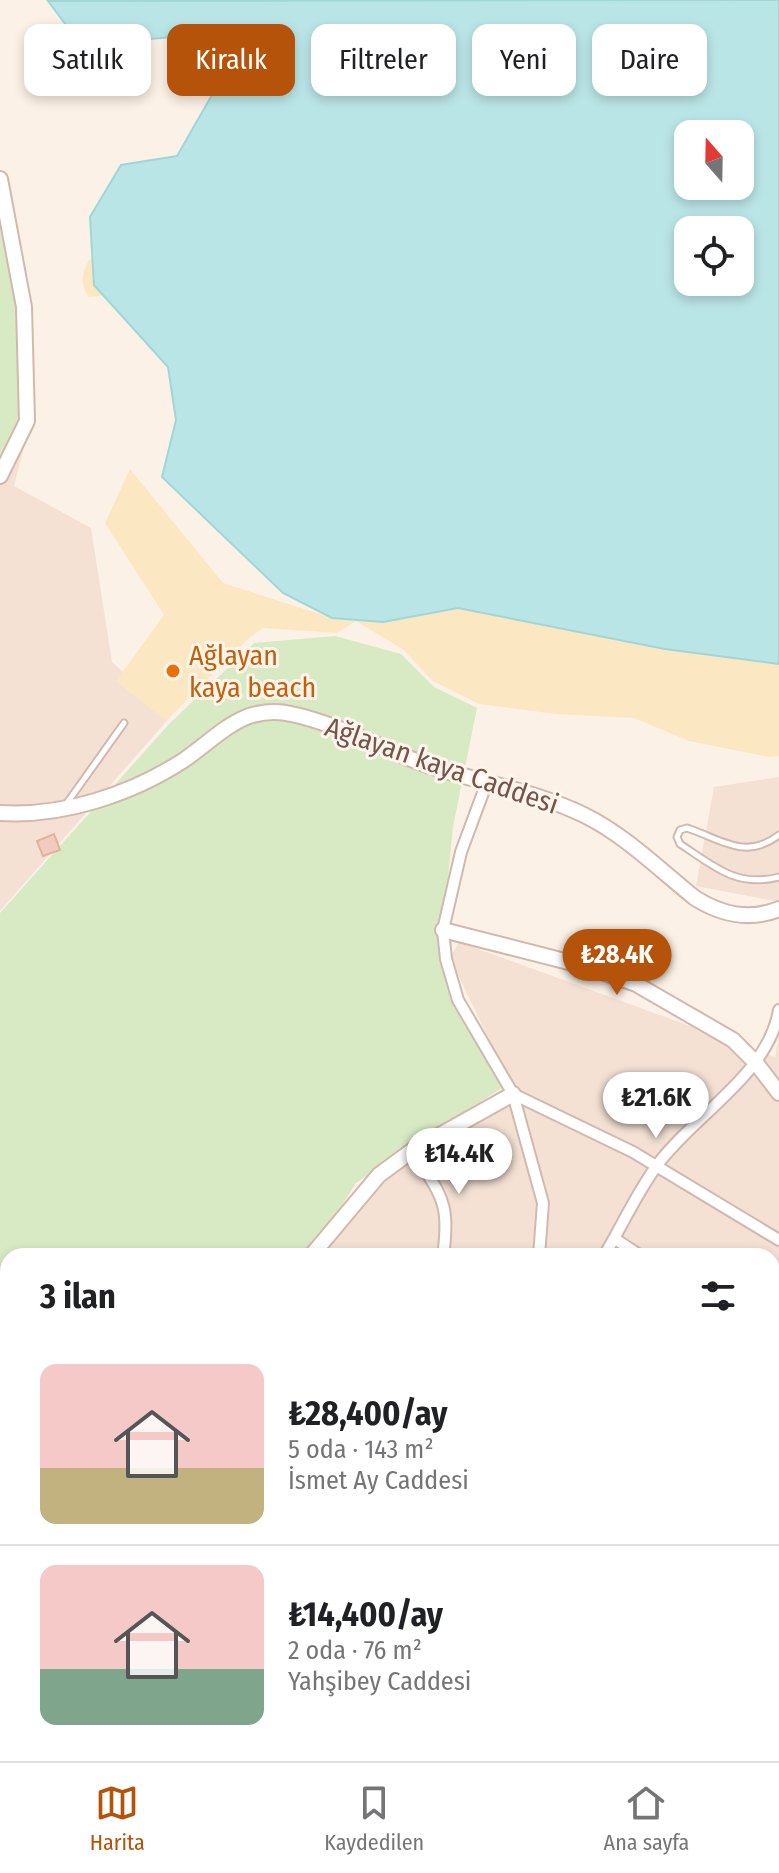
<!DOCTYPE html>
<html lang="tr">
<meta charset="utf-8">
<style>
body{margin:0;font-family:"Fira Sans Condensed",sans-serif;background:#f6f6f6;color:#202124;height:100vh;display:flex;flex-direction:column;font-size:30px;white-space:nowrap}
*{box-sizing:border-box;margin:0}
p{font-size:26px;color:#757577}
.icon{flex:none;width:44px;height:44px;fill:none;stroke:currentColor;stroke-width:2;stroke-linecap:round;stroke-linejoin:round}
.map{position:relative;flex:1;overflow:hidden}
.side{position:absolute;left:0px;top:1248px;width:780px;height:514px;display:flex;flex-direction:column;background:#fff;border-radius:24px 24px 0 0;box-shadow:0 4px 12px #0003}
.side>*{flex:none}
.guide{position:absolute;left:24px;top:24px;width:732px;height:72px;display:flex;gap:16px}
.needle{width:52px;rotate:340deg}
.fabs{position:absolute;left:674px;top:120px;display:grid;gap:16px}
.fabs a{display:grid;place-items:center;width:80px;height:80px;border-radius:16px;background:#fff;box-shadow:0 4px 12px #0003;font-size:40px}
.price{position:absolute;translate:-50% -68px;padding:0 18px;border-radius:28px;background:#fff;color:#222;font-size:26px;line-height:52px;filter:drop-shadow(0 2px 4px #0008)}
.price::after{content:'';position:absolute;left:50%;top:48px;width:24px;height:18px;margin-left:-12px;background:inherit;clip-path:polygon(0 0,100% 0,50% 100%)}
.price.current{background:#b45309;color:#fff}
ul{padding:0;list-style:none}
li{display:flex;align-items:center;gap:24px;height:200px;padding:0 40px}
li+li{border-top:2px solid #e0e0e0}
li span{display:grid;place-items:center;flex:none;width:224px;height:160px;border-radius:16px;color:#555}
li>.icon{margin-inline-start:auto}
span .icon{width:96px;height:96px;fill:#fffc;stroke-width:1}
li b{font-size:34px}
h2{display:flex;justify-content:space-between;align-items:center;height:96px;padding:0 40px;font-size:34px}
.pill{padding:0 28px;border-radius:16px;background:#fff;box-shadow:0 4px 12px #0003;font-size:28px;line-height:72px}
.pill.current{background:#b45309;color:#fff}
.menu{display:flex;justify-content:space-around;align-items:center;height:112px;border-top:2px solid #e0e0e0;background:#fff;font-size:22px;color:#757577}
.menu a{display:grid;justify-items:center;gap:4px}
.menu .current{color:#b45309}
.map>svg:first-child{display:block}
</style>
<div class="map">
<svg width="779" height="1761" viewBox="0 0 779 1761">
<rect width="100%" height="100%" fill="#fcf1e6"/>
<!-- residential -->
<g fill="#f4e1d4">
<polygon points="0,192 30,423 14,486 91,528 112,662 171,716 0,911"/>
<polygon points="779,777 779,902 696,886 714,787"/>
<polygon points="459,942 775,1057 779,1035 779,1761 171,1761 171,1754 772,1754 772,1256 312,1256 345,1210 510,1083 450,958"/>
<polygon points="0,1718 8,1719 8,1754 73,1754 84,1761 0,1761"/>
</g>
<!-- green -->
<g fill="#d8eac4">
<polygon points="0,208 18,314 20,392 19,424 0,455"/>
<polygon points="335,636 401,654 434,687 477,708 453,827 443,930 452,982 508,1084 356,1183 310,1256 8,1256 8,1718 0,1716 0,913 170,723 254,643"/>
<polygon points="779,1585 779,1657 772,1652 772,1612"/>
<polygon points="72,1754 165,1754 163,1761 83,1761"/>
</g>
<!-- sand -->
<g fill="#fbe7c1">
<path d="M103,255l3,40 -17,2c-10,-13 -7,-24 0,-37z"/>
<polygon points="130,469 223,583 332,618 458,608 665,649 779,664 779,756 769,757 689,741 634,718 556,714 479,704 433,681 404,650 356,621 337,633 263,628 248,639 166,721 116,681 164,615 105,523"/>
</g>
<!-- water -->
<path fill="#bae5e6" stroke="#a1d6d7" stroke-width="2" fill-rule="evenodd" d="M779,0v664l-114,-15 -207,-41 -75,14 -51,-4 -49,-25 -121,-116 14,-57 -8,-53 -74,-82 -4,-68 31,-52 56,-9 55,-96 -1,-28 -150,13 -33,-44zM688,134h52v52h-52zM688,230h52v52h-52z"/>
<!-- building -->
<polygon fill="#f1ccbe" stroke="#e4b09e" stroke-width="2" points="54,834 60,850 43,856 37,841"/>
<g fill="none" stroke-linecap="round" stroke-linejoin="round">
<defs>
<g id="lane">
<polyline points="67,803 124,723"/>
<path d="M779,835c-34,26 -58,4 -92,-7l-7,2 -3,7 3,7c34,22 56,44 99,33"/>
</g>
<g id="street">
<polyline points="487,782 461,852 443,930 446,959 458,1000 513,1094 633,1152 779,1240"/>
<polyline points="513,1094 543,1203 539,1256"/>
<path d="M413,1150c27,46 38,50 30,106"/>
<polyline points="615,1239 641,1256"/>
<path d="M604,1256c18,-30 33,-64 54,-92 37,-50 110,-89 121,-154"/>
<polyline points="772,1330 779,1318"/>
<polyline points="772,1338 779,1341"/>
<polyline points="772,1432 779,1434"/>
<polyline points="772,1580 779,1556"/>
<polyline points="772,1667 779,1671"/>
<polyline points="2,1721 8,1761"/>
<polyline points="772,1743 779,1730"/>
<polyline points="446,1754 449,1761"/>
<polyline points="585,1754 588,1761"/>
<polyline points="701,1754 704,1761"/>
<polyline points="287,1761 288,1754"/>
<polyline points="394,1761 395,1754"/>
<polyline points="762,1761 766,1754"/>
</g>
<g id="secondary">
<polyline points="0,179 24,307 27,421 0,476"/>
<path d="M0,813c63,4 132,-19 184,-53 21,-14 41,-35 65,-44 13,-4 29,-5 42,-2 49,10 95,38 142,53 50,16 104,25 151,48 41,20 76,55 111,83 27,17 54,23 84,11"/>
<polyline points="443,930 588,967 636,984 733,1040 756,1063 779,1093"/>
<polyline points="311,1256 379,1175 413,1150 513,1094"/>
<polyline points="168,1761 169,1754"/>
</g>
</defs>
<!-- lane casing -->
<use href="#lane" stroke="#d0b9af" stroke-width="9"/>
<!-- street casing -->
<use href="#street" stroke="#d0b9af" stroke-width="14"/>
<!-- secondary casing -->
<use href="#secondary" stroke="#d3b8ac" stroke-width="18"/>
<!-- path -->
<polyline stroke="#d6afa1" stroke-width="2" stroke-dasharray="2 6" stroke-linecap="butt" points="55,1754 66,1761"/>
<!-- lane -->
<use href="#lane" stroke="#fff" stroke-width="5"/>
<!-- street -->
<use href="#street" stroke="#fff" stroke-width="10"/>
<!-- secondary -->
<use href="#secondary" stroke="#fff" stroke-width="14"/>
</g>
<!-- markers -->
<circle fill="#e8710a" stroke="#fff5ec" stroke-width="3" cx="173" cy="671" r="8"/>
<g text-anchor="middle" stroke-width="6" stroke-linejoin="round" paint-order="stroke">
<!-- food labels -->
<g font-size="28" fill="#c56008" stroke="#fff5ec" text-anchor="start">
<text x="189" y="665">Ağlayan<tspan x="189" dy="32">kaya beach</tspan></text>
</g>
<!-- street labels -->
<g font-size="28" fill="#75544b" stroke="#fff5ec">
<text transform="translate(442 765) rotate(19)" y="10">Ağlayan kaya Caddesi</text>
</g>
</g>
</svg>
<div class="fabs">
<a><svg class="needle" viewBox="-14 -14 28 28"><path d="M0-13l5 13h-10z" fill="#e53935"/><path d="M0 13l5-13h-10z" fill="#757577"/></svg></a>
<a><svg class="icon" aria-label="locate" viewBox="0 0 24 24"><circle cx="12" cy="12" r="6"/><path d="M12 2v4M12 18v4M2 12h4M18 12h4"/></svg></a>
</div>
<b class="price current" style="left:617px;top:997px">₺28.4K</b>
<b class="price" style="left:656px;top:1140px">₺21.6K</b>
<b class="price" style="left:459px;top:1196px">₺14.4K</b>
<div class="guide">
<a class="pill">Satılık</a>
<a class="pill current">Kiralık</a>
<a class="pill">Filtreler</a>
<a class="pill">Yeni</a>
<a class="pill">Daire</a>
</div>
<section class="side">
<h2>3 ilan<svg class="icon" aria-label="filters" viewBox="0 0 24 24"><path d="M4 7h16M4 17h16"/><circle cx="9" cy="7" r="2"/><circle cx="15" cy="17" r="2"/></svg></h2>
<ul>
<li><span style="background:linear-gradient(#f6c9c9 65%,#c2b280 0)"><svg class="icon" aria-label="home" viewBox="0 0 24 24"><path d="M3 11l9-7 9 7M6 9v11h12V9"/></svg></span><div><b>₺28,400/ay</b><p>5 oda · 143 m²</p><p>İsmet Ay Caddesi</p></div></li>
<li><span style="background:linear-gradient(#f6c9c9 65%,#7fa58c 0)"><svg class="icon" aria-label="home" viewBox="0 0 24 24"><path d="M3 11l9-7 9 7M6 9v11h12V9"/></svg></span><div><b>₺14,400/ay</b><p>2 oda · 76 m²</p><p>Yahşibey Caddesi</p></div></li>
</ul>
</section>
</div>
<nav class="menu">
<a class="current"><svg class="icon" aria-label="map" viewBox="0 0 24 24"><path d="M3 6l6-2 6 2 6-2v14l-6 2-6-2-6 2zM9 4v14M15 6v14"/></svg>Harita</a>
<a><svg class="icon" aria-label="saved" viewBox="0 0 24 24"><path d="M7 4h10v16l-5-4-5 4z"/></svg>Kaydedilen</a>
<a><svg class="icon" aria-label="home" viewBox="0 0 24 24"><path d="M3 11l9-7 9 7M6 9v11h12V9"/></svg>Ana sayfa</a>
</nav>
